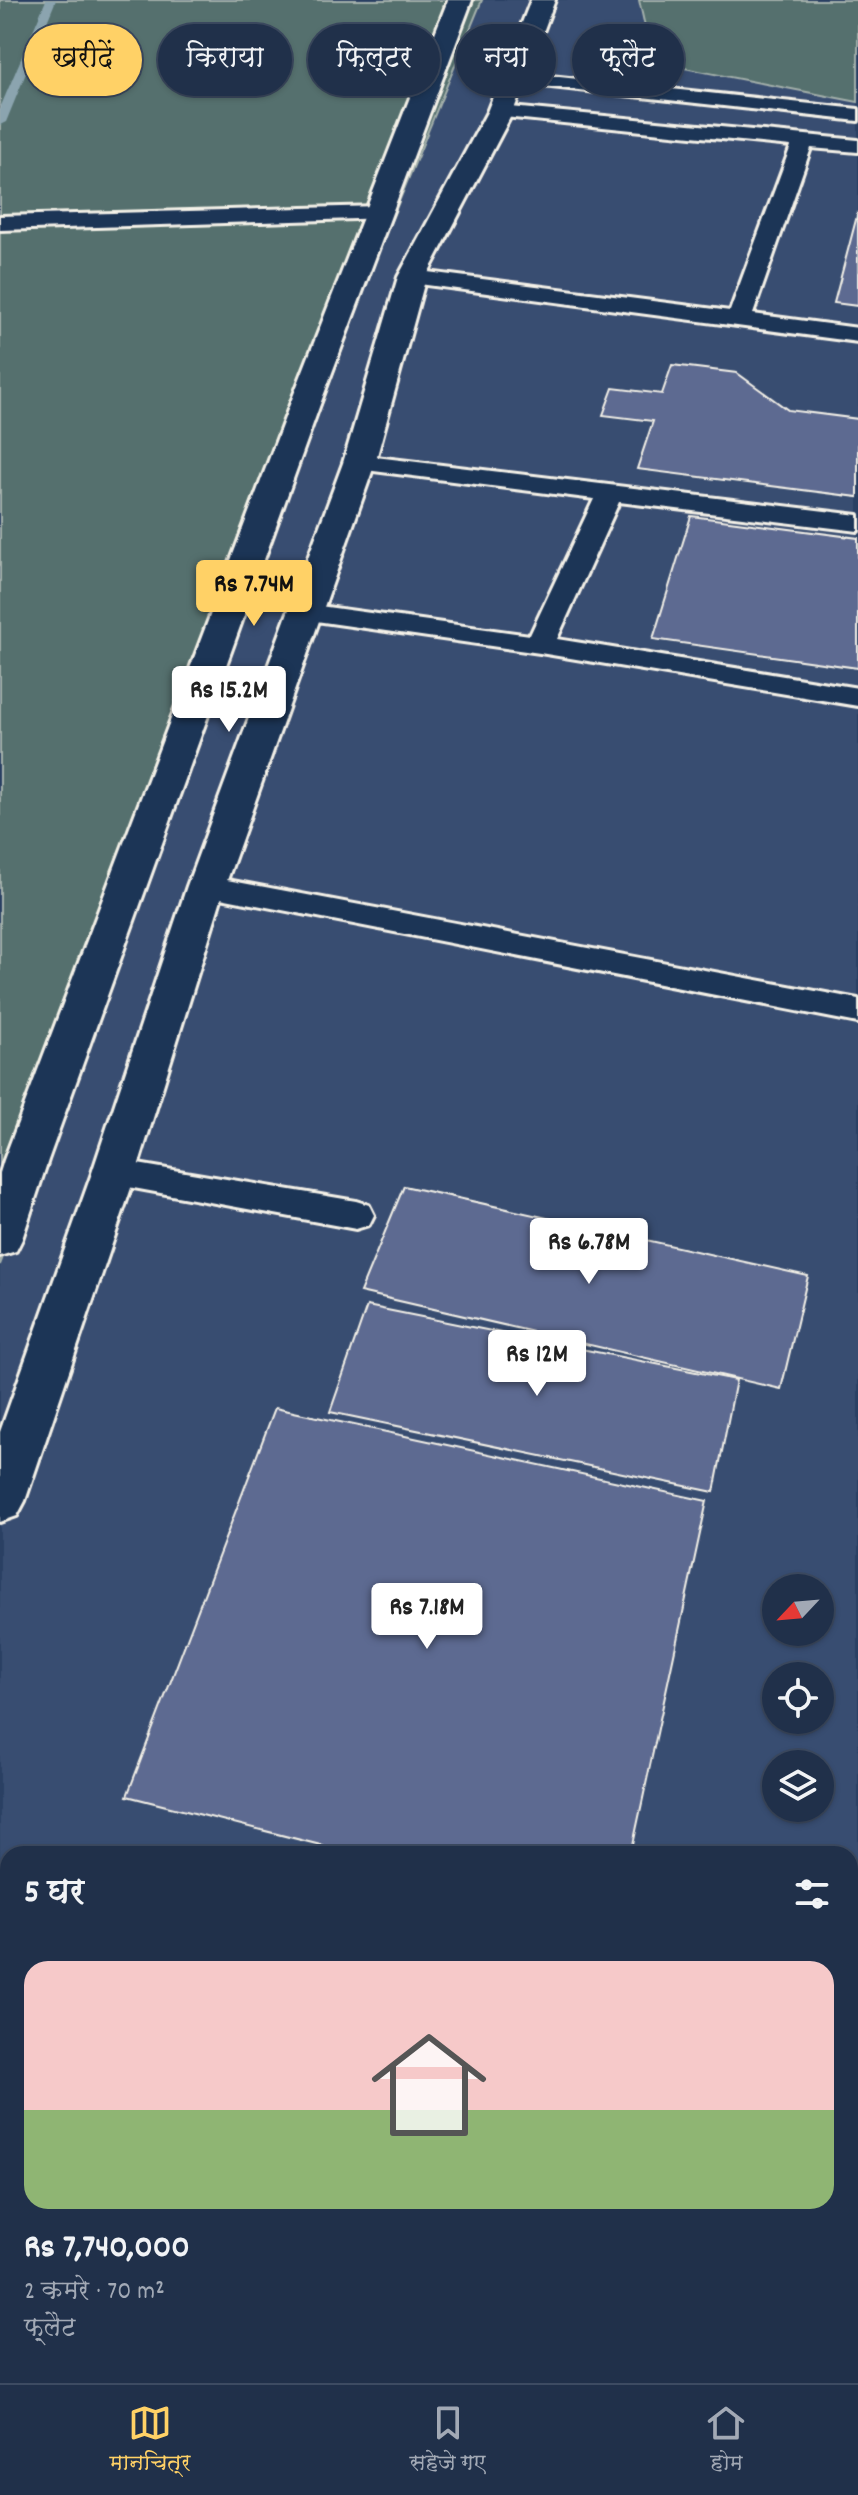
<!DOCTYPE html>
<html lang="hi">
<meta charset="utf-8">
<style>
body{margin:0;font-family:Dekko,"Playpen Sans Deva",sans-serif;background:#283851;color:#f1f3f6;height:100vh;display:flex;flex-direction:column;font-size:30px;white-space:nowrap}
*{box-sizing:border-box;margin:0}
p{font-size:26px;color:#a2a9b5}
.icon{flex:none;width:44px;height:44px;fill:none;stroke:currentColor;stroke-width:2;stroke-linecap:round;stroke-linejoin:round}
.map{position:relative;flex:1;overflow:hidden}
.side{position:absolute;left:0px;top:1846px;width:858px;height:538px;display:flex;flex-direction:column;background:#20304a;border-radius:24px 24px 0 0;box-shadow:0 2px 6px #0004,0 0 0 2px #3d4b62}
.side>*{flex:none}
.top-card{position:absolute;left:24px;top:24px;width:810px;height:72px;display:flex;gap:16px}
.needle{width:52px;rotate:244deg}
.tools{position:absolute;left:762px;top:1574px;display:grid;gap:16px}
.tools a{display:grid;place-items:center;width:72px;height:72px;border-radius:50%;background:#20304a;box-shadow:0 2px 6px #0004,0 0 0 2px #3d4b62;font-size:40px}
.price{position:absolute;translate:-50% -68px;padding:0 18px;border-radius:8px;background:#fff;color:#222;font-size:26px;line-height:52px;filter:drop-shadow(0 2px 4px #0008)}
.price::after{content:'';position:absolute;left:50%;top:48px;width:24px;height:18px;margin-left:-12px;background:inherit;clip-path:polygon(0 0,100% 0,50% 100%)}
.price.selected{background:#ffd166;color:#111}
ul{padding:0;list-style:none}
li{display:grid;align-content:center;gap:16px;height:424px;padding:0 24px}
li+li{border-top:2px solid #3d4b62}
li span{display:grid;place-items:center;height:248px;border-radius:24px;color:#555}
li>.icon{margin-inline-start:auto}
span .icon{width:144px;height:144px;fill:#fffc;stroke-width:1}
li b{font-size:34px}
h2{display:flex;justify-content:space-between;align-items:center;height:96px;padding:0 24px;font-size:34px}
.tag{padding:0 28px;border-radius:36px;background:#20304a;box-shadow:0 2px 6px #0004,0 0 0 2px #3d4b62;font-size:28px;line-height:72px}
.tag.selected{background:#ffd166;color:#111}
.tab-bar{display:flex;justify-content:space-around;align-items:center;height:112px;border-top:2px solid #3d4b62;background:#20304a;font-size:22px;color:#a2a9b5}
.tab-bar a{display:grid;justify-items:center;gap:4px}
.tab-bar .selected{color:#ffd166}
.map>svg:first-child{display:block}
</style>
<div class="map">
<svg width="858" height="2383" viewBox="0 0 858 2383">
<rect width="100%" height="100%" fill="#2a4063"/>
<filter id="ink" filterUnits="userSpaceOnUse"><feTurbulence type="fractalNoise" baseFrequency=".0125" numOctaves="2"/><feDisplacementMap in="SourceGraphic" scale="16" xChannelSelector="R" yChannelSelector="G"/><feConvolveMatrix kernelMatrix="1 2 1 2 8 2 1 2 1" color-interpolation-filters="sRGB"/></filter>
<g filter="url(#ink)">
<!-- built -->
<path fill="#394d71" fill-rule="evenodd" d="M0,0h858v2383h-858zM776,1588h44v44h-44zM776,1676h44v44h-44zM776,1764h44v44h-44zM8,1854h842v522h-842z"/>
<!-- green -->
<g fill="#54706e" stroke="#a4b0ab" stroke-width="2">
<polygon points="0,0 482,0 384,238 0,1265"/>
<polygon points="639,0 858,0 858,102 653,62"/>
</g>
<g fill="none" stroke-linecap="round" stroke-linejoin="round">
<!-- stream -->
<polygon fill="#8ba4af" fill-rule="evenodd" points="46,0 56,0 6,122 0,125 0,108"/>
</g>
<!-- building -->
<g fill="#5d6a91" stroke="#f4f1e8" stroke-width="2">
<polygon points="858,212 858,306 834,303"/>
<polygon points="672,365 737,373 788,410 858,419 858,497 637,469 653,421 603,415 613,388 662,394"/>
<polygon points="691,516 858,538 858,668 653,639"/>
<polygon points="404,1186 808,1276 781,1389 360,1292"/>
<polygon points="367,1306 736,1380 714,1492 330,1412"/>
<polygon points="275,1408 707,1501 631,1854 356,1854 127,1796"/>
<polygon points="858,1911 858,2186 850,2184 850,1981"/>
</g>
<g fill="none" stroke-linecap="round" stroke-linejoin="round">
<defs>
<g id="service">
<polygon points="513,72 858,109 858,121 506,82 503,78"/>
<polygon points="500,106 858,140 858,152 811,148 753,314 858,328 858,342 404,282 400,277 404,272 412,270 730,311 791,146 493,116 490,112 493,108"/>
<polygon points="380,206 388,208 391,213 388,218 0,230 0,216"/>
<polygon points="359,455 858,515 858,531 619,502 557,639 858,688 858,706 540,653 295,618 291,612 295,606 305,604 530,635 594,499 350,468 346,463 350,458"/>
<polygon points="206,876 858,999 858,1023 195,893 190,886 195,879"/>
<polygon points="114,1160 356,1201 369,1205 374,1215 369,1225 356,1229 101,1182 96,1173 101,1164"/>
</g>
<g id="tertiary">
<polygon points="448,0 472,0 319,407 48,1160 22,1239 16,1251 0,1256 0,1173 4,1160 289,407"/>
<polygon points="531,0 555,0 513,112 426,277 375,463 225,886 136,1173 25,1501 17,1516 0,1522 0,1432 92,1173 187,886 343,463 398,277 487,112"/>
<polygon points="0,2316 8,2318 8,2376 22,2376 8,2382 0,2380"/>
<polygon points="71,2376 158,2376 161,2383 74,2383"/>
</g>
</defs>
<!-- service casing -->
<use href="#service" stroke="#f4f1e8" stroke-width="6"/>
<!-- tertiary casing -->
<use href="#tertiary" stroke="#f4f1e8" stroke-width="6"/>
<!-- service -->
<use href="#service" fill="#1d3557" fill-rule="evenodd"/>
<!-- tertiary -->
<use href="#tertiary" fill="#1d3557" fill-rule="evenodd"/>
</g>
</g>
</svg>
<div class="tools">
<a><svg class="needle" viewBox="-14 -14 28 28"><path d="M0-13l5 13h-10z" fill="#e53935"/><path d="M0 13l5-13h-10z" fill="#a2a9b5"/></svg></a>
<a><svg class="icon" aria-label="locate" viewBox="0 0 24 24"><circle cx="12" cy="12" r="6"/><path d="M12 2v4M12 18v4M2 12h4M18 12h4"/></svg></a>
<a><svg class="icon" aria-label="layers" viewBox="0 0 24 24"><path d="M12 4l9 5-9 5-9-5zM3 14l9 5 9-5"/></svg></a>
</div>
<b class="price selected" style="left:254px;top:628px">Rs 7.74M</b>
<b class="price" style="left:229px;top:734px">Rs 15.2M</b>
<b class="price" style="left:589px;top:1286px">Rs 6.78M</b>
<b class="price" style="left:537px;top:1398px">Rs 12M</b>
<b class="price" style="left:427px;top:1651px">Rs 7.18M</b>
<div class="top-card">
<a class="tag selected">खरीदें</a>
<a class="tag">किराया</a>
<a class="tag">फ़िल्टर</a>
<a class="tag">नया</a>
<a class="tag">फ़्लैट</a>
</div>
<section class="side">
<h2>5 घर<svg class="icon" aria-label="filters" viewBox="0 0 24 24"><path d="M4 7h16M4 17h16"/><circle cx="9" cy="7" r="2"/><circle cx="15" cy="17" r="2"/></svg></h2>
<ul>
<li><span style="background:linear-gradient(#f6c9c9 60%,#8fb573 0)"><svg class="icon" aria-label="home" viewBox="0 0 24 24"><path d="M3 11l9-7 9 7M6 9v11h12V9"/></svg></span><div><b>Rs 7,740,000</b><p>2 कमरे · 70 m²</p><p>फ़्लैट</p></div></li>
</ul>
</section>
</div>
<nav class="tab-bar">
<a class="selected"><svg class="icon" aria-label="map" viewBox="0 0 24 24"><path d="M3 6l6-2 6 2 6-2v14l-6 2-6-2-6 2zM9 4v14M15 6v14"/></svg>मानचित्र</a>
<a><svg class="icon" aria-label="saved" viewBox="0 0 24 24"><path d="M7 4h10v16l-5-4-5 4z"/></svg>सहेजे गए</a>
<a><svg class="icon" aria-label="home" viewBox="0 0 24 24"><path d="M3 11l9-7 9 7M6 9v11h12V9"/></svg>होम</a>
</nav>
